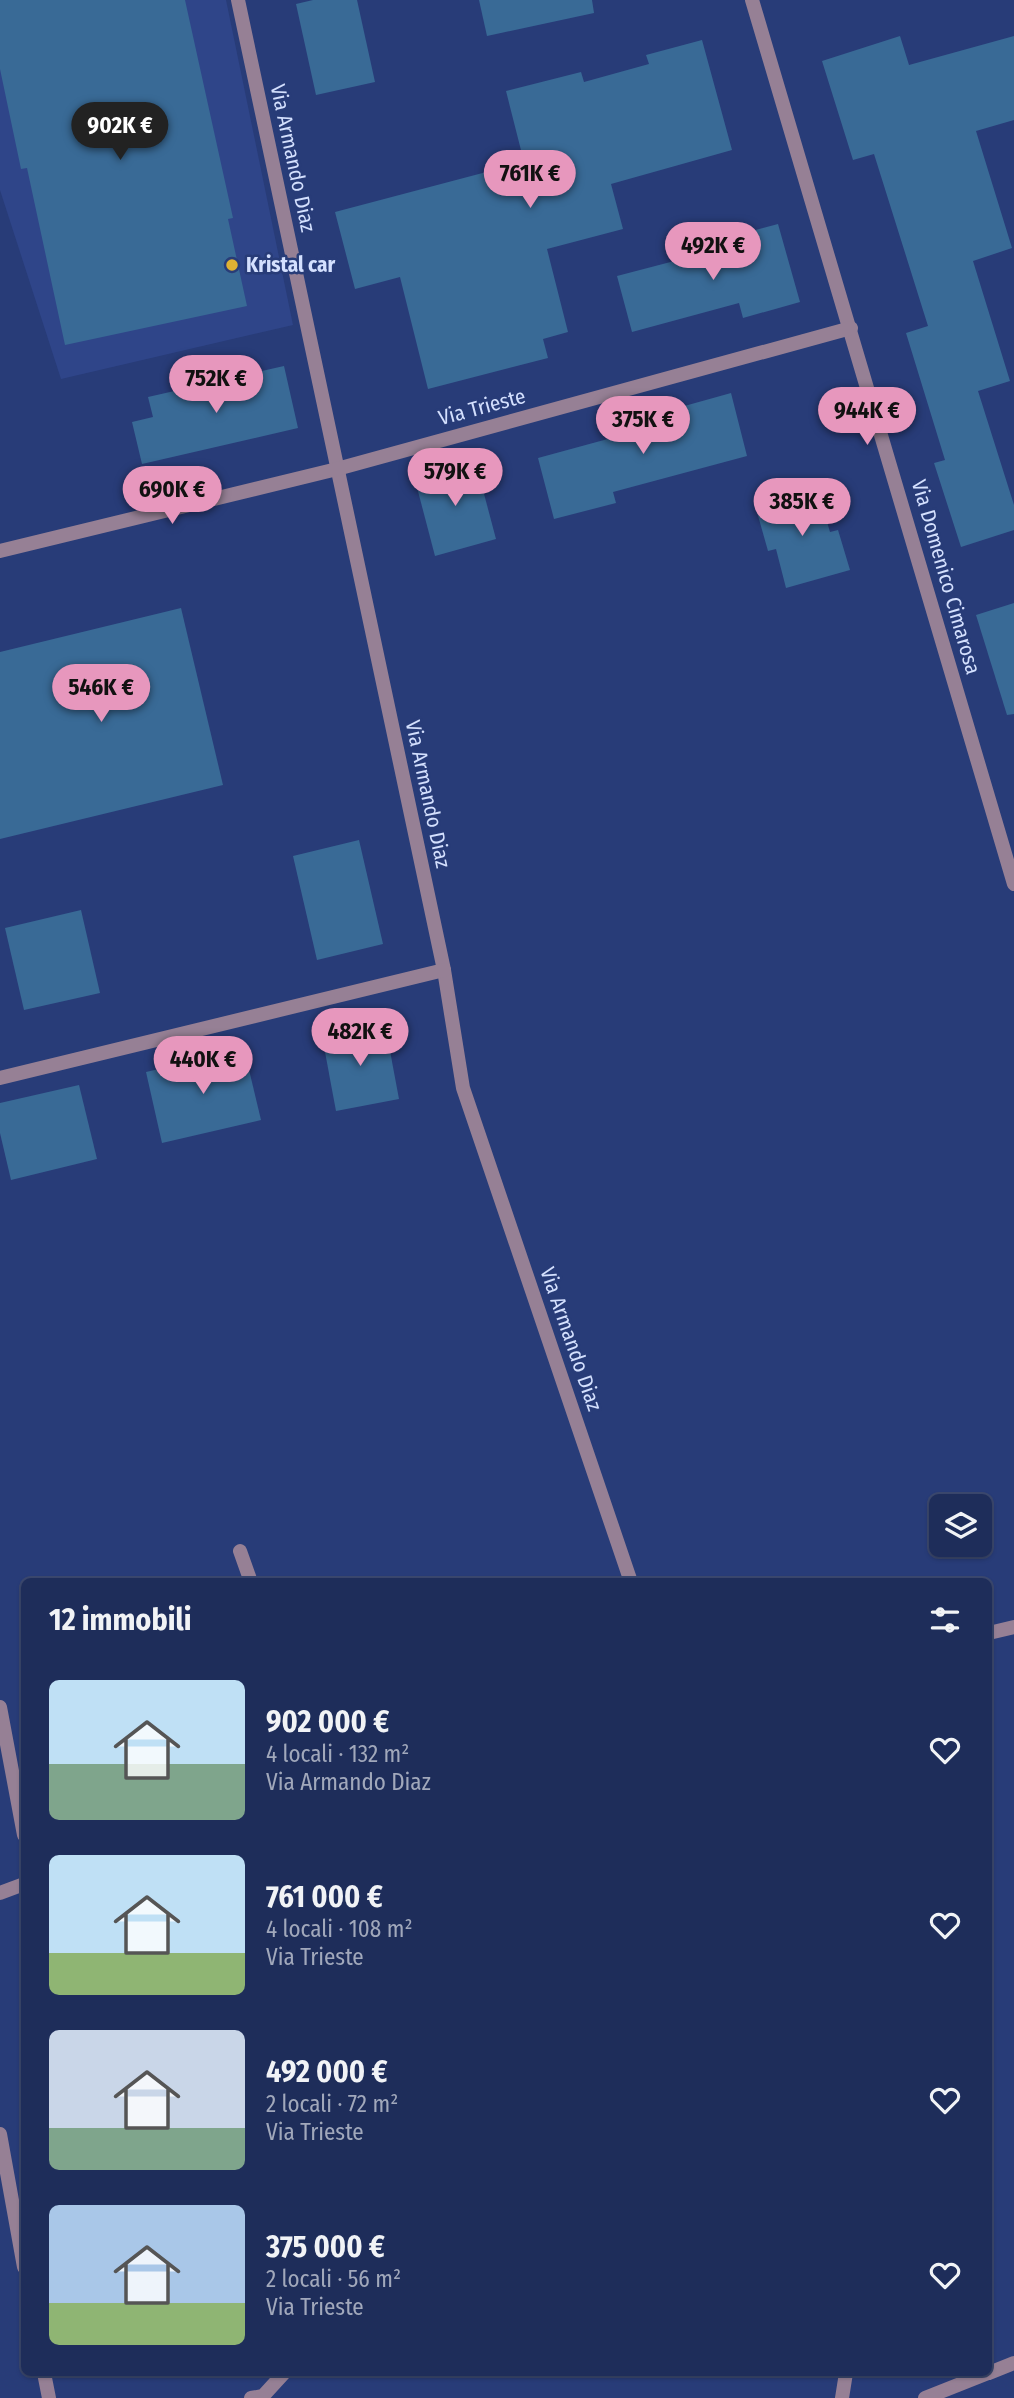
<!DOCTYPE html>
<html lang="it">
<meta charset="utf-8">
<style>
body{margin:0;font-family:"Fira Sans Condensed",sans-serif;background:#2b3963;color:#f1f3f6;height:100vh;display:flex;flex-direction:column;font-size:26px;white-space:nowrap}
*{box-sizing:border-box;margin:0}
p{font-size:23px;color:#a1a8bb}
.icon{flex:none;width:38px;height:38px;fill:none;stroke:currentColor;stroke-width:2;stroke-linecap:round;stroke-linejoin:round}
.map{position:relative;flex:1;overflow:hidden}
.drawer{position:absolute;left:21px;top:1578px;width:971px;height:798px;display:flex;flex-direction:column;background:#1e2d5a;border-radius:10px;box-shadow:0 2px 5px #0004,0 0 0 2px #3c4970}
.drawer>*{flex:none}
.fabs{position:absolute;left:929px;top:1494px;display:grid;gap:14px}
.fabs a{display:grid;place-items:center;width:63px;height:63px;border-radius:10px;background:#1e2d5a;box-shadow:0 2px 5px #0004,0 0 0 2px #3c4970;font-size:35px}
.price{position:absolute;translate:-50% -60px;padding:0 16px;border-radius:24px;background:#e797bd;color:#111;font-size:23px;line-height:46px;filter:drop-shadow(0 2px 4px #0008)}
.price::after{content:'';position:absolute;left:50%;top:42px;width:21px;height:16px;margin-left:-10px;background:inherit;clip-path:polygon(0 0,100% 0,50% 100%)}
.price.current{background:#222;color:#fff}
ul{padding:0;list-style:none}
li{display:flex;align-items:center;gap:21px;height:175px;padding:0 28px}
li span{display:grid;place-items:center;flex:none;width:196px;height:140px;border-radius:10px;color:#555}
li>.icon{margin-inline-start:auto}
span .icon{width:84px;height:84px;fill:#fffc;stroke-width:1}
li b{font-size:30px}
h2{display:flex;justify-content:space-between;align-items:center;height:84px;padding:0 28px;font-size:30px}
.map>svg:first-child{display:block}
</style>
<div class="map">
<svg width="1014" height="2398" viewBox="0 0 1014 2398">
<rect width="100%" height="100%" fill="#283c78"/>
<!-- built -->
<polygon fill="#2f4589" points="0,0 226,0 293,325 61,379 0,190"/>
<!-- building -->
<g fill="#396a96">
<polygon points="0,0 185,0 233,218 228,219 247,306 65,345 27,168 21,169 0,69"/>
<polygon points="313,0 357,0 375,82 316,95 296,4"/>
<polygon points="479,0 592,0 594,13 487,36"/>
<polygon points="900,36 909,65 1014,36 1014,120 976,131 1012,248 973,261 1010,381 978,391 1014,505 1014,530 961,547 934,463 945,460 906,333 928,326 874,154 853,160 822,61"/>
<polygon points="702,40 732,150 611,184 623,229 547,249 568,332 543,339 548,358 428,389 400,277 355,289 335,212 524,162 506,91 581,72 584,82 649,64 646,55"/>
<polygon points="778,224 800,302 743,318 739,303 632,332 617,276 724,248 721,239"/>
<polygon points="284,366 298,428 142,464 132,422 153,417 148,397"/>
<polygon points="731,393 747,456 613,492 616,503 554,519 538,458 648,428 645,417"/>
<polygon points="475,460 496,539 435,556 414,476"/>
<polygon points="817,488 830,532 838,530 850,570 786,588 776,549 768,551 755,505"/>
<polygon points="1014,603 1014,714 1007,715 976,615"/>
<polygon points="181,608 223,785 0,839 0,652"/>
<polygon points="359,840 383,944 317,960 293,856"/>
<polygon points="81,910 100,993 24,1010 5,928"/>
<polygon points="385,1024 399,1099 336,1111 322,1036"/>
<polygon points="244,1049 261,1120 162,1143 146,1072"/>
<polygon points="79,1085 97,1159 11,1180 0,1133 0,1103"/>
</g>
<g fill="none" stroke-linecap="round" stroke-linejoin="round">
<!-- minor -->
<g stroke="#968095" stroke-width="14">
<polyline points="238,0 444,970 463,1088 631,1582"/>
<polyline points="752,0 1014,884"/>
<polyline points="0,551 337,469 851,328"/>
<polyline points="0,1078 444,970"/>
<polyline points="240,1551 251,1582"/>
<polyline points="989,1633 1014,1627"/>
<polyline points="0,1707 24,1835"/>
<polyline points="0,1893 24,1884"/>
<polyline points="0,2134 24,2267"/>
<polyline points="44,2373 49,2398"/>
<polyline points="251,2398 263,2396 284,2373"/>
<polyline points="842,2398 846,2373"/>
</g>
<!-- tertiary -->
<g stroke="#968095" stroke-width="14">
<polyline points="989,2373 1014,2363"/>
<polyline points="925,2398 988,2373"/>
</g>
</g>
<!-- markers -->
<circle fill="#deb133" stroke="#283c78" stroke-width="2.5" cx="232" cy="265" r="7"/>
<g text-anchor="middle" stroke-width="5" stroke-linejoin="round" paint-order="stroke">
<!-- street labels -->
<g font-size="21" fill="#d4e0fe" stroke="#283c78">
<text transform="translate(293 158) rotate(78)" y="7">Via Armando Diaz</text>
<text transform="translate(482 407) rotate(-15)" y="7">Via Trieste</text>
<text transform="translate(946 577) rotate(74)" y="7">Via Domenico Cimarosa</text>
<text transform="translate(428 794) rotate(78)" y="7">Via Armando Diaz</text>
<text transform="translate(571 1339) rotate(71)" y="7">Via Armando Diaz</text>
</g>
<!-- poi labels -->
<g font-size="21" font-weight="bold" fill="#d4e0fe" stroke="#283c78" text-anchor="start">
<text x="246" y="272">Kristal car</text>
</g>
</g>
</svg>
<div class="fabs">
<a><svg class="icon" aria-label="layers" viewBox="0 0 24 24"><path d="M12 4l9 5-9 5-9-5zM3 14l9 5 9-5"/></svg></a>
</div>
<b class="price current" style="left:120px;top:162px">902K €</b>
<b class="price" style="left:530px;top:210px">761K €</b>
<b class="price" style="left:713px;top:282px">492K €</b>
<b class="price" style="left:216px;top:415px">752K €</b>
<b class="price" style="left:867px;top:447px">944K €</b>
<b class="price" style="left:643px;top:456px">375K €</b>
<b class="price" style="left:455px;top:508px">579K €</b>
<b class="price" style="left:172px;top:526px">690K €</b>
<b class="price" style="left:802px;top:538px">385K €</b>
<b class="price" style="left:101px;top:724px">546K €</b>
<b class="price" style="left:360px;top:1068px">482K €</b>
<b class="price" style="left:203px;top:1096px">440K €</b>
<section class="drawer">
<h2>12 immobili<svg class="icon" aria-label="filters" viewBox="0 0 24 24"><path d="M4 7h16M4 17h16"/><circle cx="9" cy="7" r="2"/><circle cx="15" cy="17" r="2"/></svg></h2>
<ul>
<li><span style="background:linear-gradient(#bfe0f5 60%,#7fa58c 0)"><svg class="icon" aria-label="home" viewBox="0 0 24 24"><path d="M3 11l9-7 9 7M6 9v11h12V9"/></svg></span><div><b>902 000 €</b><p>4 locali · 132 m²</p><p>Via Armando Diaz</p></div><svg class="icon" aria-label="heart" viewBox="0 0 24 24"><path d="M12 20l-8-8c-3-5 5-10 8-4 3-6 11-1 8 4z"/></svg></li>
<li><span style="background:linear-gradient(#bfe0f5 70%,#8fb573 0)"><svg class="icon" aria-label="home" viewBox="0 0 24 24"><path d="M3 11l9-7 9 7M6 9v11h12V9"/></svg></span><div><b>761 000 €</b><p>4 locali · 108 m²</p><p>Via Trieste</p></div><svg class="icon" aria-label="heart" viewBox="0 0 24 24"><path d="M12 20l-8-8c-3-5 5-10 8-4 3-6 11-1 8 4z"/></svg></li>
<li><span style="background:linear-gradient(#c9d6e8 70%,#7fa58c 0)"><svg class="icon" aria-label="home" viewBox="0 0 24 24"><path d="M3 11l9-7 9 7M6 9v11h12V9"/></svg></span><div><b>492 000 €</b><p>2 locali · 72 m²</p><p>Via Trieste</p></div><svg class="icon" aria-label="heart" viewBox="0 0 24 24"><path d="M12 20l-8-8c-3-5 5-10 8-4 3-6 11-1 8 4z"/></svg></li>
<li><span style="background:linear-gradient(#a9c7e8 70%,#8fb573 0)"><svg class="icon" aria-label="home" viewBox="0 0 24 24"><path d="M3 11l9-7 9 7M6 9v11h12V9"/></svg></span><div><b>375 000 €</b><p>2 locali · 56 m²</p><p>Via Trieste</p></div><svg class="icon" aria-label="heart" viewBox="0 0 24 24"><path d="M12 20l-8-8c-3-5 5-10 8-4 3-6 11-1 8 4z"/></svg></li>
</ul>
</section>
</div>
